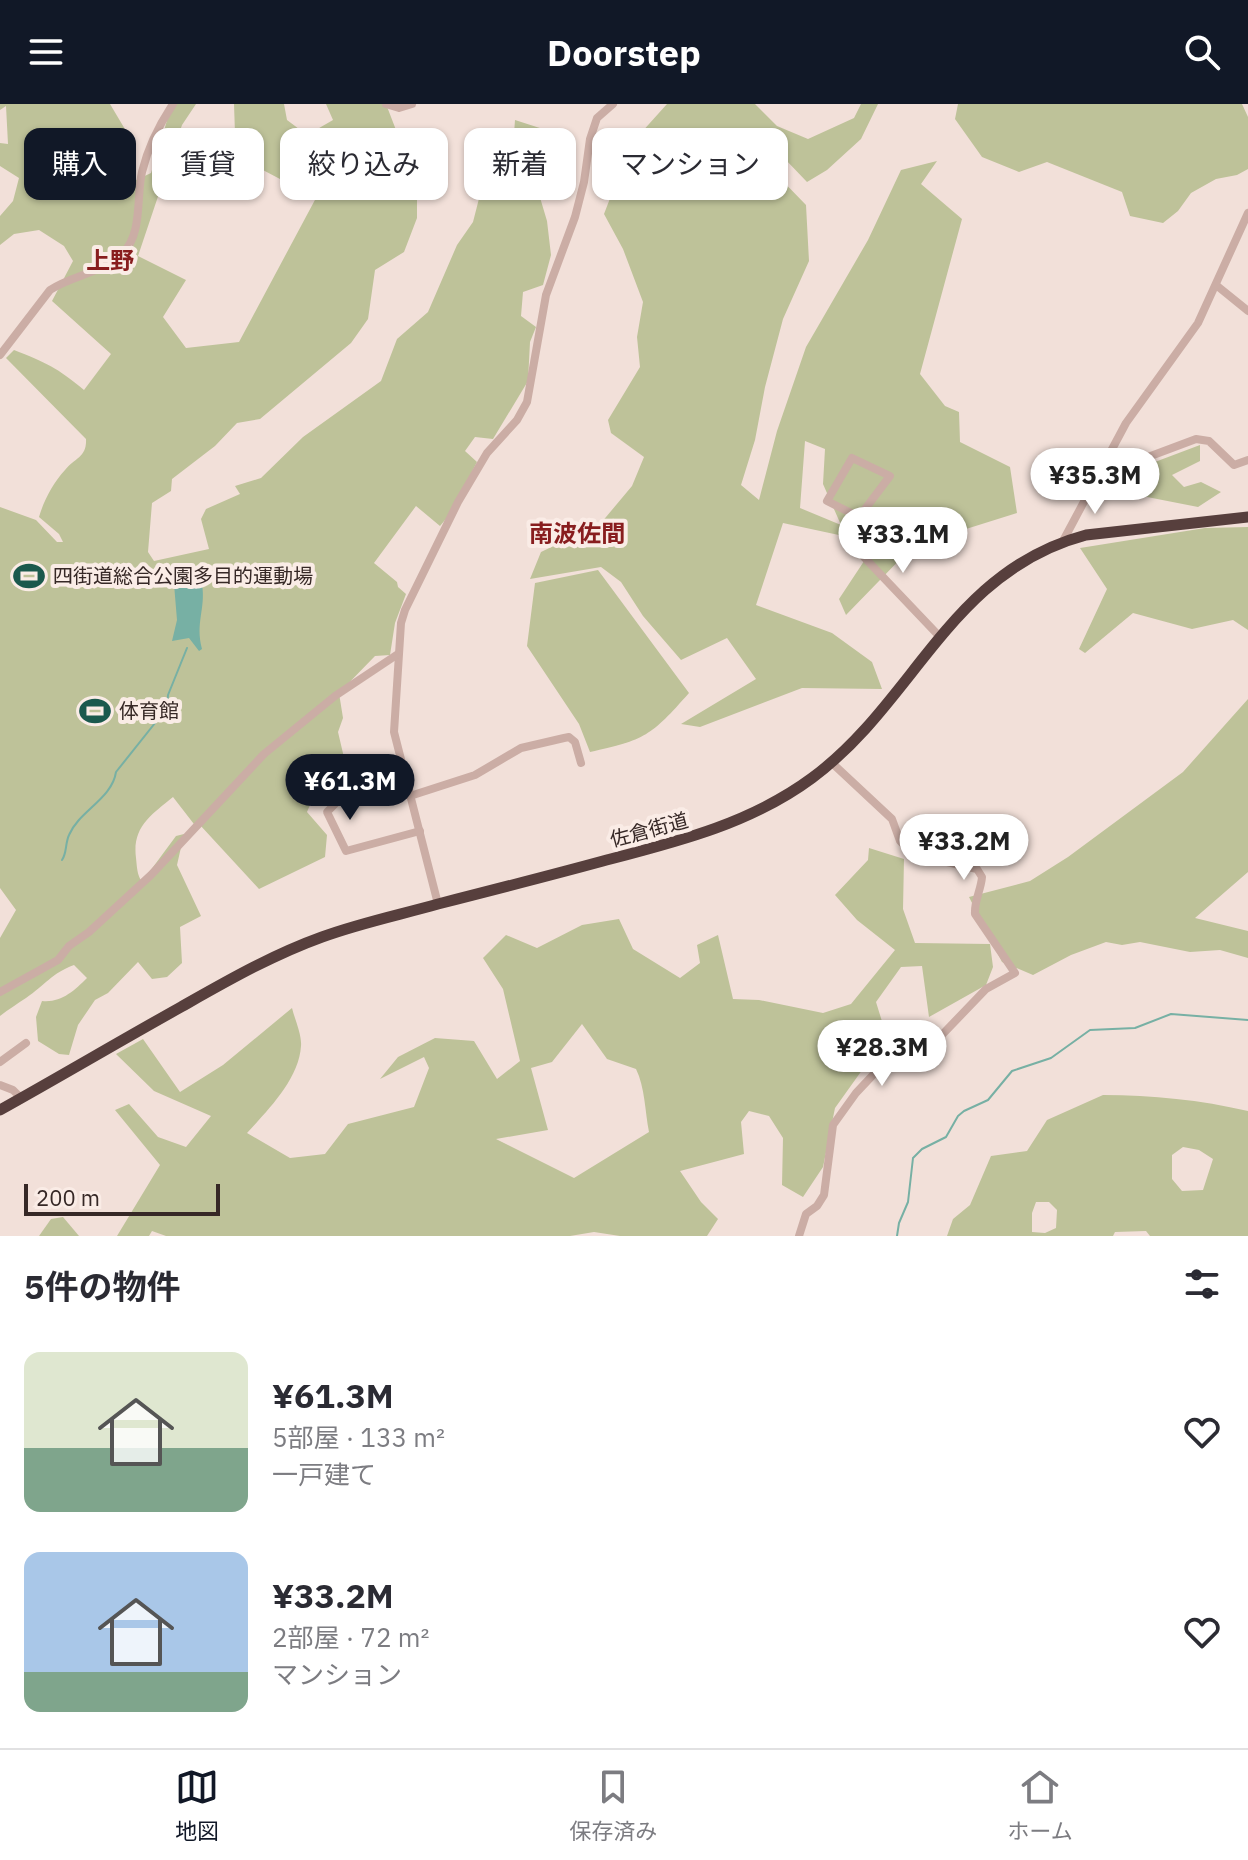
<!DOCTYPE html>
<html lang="ja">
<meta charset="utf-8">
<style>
body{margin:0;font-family:"IBM Plex Sans","Noto Sans JP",sans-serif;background:#f7f7f7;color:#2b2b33;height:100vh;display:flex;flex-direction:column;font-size:30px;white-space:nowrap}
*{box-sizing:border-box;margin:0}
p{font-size:26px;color:#7c7c81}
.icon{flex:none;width:44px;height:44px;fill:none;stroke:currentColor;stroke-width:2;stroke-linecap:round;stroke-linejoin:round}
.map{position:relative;height:1132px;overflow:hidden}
.sheet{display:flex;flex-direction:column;background:#fff;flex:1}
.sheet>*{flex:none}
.hud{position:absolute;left:24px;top:24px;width:800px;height:72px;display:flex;gap:16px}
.scale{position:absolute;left:24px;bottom:20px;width:196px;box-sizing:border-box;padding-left:8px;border:4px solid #362826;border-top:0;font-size:22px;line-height:28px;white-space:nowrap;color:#362826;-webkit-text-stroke:6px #faece6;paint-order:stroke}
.price{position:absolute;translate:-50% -68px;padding:0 18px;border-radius:28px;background:#fff;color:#222;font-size:26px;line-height:52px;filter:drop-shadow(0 2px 4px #0008)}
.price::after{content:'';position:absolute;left:50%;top:48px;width:24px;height:18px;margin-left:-12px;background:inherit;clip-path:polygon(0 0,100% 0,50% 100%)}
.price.selected{background:#111827;color:#fff}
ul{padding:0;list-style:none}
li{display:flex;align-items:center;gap:24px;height:200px;padding:0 24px}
li span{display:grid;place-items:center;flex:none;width:224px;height:160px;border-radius:16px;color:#555}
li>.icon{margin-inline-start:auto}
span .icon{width:96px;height:96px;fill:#fffc;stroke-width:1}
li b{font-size:34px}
h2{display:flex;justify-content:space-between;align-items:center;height:96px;padding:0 24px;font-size:34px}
.pill{padding:0 28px;border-radius:16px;background:#fff;box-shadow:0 2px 6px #0004;font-size:28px;line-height:72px}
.pill.selected{background:#111827;color:#fff}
header{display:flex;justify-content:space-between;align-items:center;height:104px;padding:0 24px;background:#111827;color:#fff;font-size:36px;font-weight:700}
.dock{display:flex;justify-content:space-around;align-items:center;height:112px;border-top:2px solid #e1e1e2;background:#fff;font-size:22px;color:#7c7c81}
.dock a{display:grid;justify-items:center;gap:4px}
.dock .selected{color:#111827}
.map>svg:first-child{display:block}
</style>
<header><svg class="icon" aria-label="menu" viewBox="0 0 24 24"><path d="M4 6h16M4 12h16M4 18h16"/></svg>Doorstep<svg class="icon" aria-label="search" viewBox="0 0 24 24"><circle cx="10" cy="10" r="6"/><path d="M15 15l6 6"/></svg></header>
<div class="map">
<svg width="1248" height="1132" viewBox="0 0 1248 1132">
<rect width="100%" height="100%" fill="#f2e0d9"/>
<!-- green -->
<g fill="#bec299" fill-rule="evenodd">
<path d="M0,0h110l19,32 3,46 19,-9 21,-69h24l-14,21 -44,131 48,24 -23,37 23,31 53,-6 77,-144 -55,-29 -25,-6 -2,-59h50l3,16 20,15 26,-15 -7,-16h60l10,26 21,32v56l-13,34 -29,18 -7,49 -17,24 -91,76 -23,4 -22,23 -43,33 -1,12 -19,12 -4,49 6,9 55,-12 -8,-30 5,-10 34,-15 -5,-8 26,-8 42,-41 78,-56 16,-42 31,-27 29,-67 16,-23 10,-39 29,-21 3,-42 31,10 -10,54 11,37 4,34 -8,30 -20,7 -2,24 15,11 -6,15 -2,39 -35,58 -18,-2 -10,14 12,11 -27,52 -10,12 -24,-20 -42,57 23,19 1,5 8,7 -11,29 -5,32 -15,1 -36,37 4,25 -5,14 8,34c-18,13 -31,25 -39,46l20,23 -2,22 -66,32 -59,-64 -3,3 -24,-31c-22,18 -41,30 -37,61 1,9 1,17 6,24l34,-46 8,-2 -7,31 24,51 -21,11 2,36 -15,14 -15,2 -14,-17 -30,31 -13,7 -17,25 -9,30 -10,-1 -21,-13 -2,-24 6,-16c19,2 32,-10 45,-23l-13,-13c-22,8 -29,20 -48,33 -9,6 -17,11 -26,18v-78l16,-28 -16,-22v-381l36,13 21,22h6l-4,-8 -20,-17c5,-17 14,-34 26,-47 10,-12 22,-13 21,-31l-80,-81 8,-8c31,12 44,18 70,40l27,-36 -59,-53 21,-40 -9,-15 -25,-16 -25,4 -14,11v-29l13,-15 6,-23 -19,-12v-23l8,1 -2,-38 -6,4z"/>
<path d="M667,0h88l22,22 31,13 46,-21 7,-14h17l-17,35 -34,31 -20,12 -23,-24 -11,13 33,34 3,56 -26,58 -18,68 -10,53 -14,45 18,15 18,-69 29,-84 62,-107 33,-70 36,-9 -16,23 41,35 -42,155 25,32 14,6 1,30 50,25 7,46 -51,16 -21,-16 -99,102 -7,-16 37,-56 -93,-20 -27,82 76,28 40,29 10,27 -80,-1 -102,39 -19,-3 75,-45 -29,-41 -46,22 -38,-44 -22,-34 -20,-15 -71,12 11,-27 60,-29 31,-37 12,-29 -33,-24 -3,-13 32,-53 -3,-30 6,-35 -20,-53 -19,-35 27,-70zM805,337l20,8 -2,35 18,41 -41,-17z"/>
<polygon points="958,0 1242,0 1248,13 1248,65 1237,71 1216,75 1191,89 1178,107 1163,119 1130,112 1122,88 1047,58 1019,68 982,53 955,15"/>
<polygon points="1200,341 1200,357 1172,371 1184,383 1201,378 1221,388 1198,403 1142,392 1131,367"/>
<polygon points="1248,423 1248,526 1233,516 1192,525 1133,509 1085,549 1079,545 1107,485 1080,444 1205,424"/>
<path d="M598,466l91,123c-38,43 -44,47 -99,59l-11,-28 -52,-78 8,-63z"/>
<polygon points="1248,595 1248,768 1195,814 1248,827 1248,854 1220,846 1190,848 1140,838 1122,841 1106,838 1071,851 1033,871 1002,858 969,793 1030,777 1068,753 1183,668"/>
<path d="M869,744l35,11 -1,50 12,34 75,1 3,23 -7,18 -57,32 -7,-51 -21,1 -25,35 13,42 -24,22 -30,42 -12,59 -20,30 -21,-12 1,-47 -14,-22 -20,-5 -8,11 3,32 -64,17 21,31 17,17 -11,17h-87l-26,-4 -24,4h-404l-14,-5 -3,5h-32l43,-71 -45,-55 14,-6 29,33 28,10 25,-31 -57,-25 -38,-37 27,-15 37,53 43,-27 69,-57c3,12 10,27 9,38 -2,33 -33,64 -54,87l43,25 35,-4 23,-30 66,-17 15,-39 -5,-11 -44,22 18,-22 37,-19 39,3 23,38 23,-18 -17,-72 -20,-31 23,-23 31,13 45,-23 37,-6 14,30 47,29 20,-15 -3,-18 21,-10 15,64 26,1 64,13 28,-9 44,-54 -38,-30 -22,-25 33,-35zM582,920l25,35 29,10c9,18 9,43 13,63l-75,46 -78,-39 52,-9 -17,-62 21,-6z"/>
<path d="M1103,991c50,0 97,5 145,16v125h-98l-4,-5 -31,1 -2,4h-166l6,-17 17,-14 21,-49 36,-5 20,-31zM1183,1043l16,3 14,9 -10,31 -21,1 -10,-12v-24zM1036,1098h13l8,8 -1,18 -11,5 -13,-1v-19z"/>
<polygon points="63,1113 79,1132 39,1132 51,1115"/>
</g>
<!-- water -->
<path fill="#77b0a4" d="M195,474l7,6c4,25 -7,38 0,65l-3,2 -10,-13 -17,3 5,-21 -3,-36z"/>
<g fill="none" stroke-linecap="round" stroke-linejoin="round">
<!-- stream -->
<g stroke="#77b0a4" stroke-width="2">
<path d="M62,756c5,-7 3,-16 7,-25 10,-24 43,-36 47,-63l51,-64 1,-13 19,-47"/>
<polyline points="897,1132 899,1119 908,1098 913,1054 922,1045 946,1033 958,1012 964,1007 988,996 1012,967 1051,954 1090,926 1135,924 1171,910 1248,916"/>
</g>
<!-- minor -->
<g stroke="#cbada5" stroke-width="8">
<polyline points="386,0 399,4 412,0"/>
<polyline points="1216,181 1248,207"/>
<path d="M0,251l50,-65c22,-15 53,-17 72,-36 21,-20 14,-56 20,-82 6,-25 17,-47 31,-68"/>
<polygon points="852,354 890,372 859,413 827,397"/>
<polyline points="1100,371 1196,335 1209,337 1234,361 1248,356"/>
<polyline points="859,413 862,451 940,533"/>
<polyline points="1063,437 1126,319 1198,219 1248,109"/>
<polyline points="407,684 356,679 327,708 346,747 420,727"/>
<polyline points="410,692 475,671 521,644 564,634 569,633 575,638 581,659"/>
<polyline points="438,800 394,628 401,519 405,506 458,398 487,349 517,316 527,298 546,191 575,113 584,78 590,35 597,14 613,0"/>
<polyline points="0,888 58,856 69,842 89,828 151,771 264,650 335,592 398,550"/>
<polyline points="0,958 26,939"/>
<polyline points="0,981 13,986 21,994"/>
<path d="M799,1132l7,-22 11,-8 7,-11 9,-70 23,-32 33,-35 30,-8 19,-11 48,-50 29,-16 -40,-59c-1,-13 6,-24 7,-37l-5,-8 -64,-15 -13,-13 -8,-22 -61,-57"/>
</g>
<!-- highway -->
<path stroke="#573f3d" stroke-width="11" d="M0,1006c61,-34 120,-69 181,-103 46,-26 91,-52 141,-70 38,-14 77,-22 116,-33 55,-14 110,-28 165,-43 73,-19 147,-37 209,-83 103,-76 138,-207 274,-243l162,-18"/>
</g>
<!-- icons -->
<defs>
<symbol id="stadium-bare" viewBox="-9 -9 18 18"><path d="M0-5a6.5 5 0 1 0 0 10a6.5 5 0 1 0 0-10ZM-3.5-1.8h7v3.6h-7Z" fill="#1b594d" stroke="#faece6" stroke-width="2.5" paint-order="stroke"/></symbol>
</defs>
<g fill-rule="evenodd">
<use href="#stadium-bare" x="7" y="450" width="44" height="44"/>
<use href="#stadium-bare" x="73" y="585" width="44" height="44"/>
</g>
<g text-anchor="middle" stroke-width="8" stroke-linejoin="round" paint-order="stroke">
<!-- poi labels -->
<g font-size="20" fill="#362826" stroke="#faece6" text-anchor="start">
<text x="53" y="479">四街道総合公園多目的運動場</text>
<text x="119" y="614">体育館</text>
</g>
<!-- street labels -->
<g font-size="20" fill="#362826" stroke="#faece6">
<text transform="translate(649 726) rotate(-15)" y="7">佐倉街道</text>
</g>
<!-- quarter labels -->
<g font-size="24" font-weight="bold" fill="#881d1e" stroke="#faece6">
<text x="110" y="165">上野</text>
<text x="577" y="438">南波佐間</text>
</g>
</g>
</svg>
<div class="scale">200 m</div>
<b class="price" style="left:1095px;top:412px">¥35.3M</b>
<b class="price" style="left:903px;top:471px">¥33.1M</b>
<b class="price selected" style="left:350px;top:718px">¥61.3M</b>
<b class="price" style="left:964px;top:778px">¥33.2M</b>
<b class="price" style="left:882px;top:984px">¥28.3M</b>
<div class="hud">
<a class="pill selected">購入</a>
<a class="pill">賃貸</a>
<a class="pill">絞り込み</a>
<a class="pill">新着</a>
<a class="pill">マンション</a>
</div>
</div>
<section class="sheet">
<h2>5件の物件<svg class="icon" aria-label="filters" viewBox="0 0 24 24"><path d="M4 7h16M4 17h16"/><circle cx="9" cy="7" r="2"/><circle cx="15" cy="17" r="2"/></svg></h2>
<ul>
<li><span style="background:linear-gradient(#dfe7d0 60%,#7fa58c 0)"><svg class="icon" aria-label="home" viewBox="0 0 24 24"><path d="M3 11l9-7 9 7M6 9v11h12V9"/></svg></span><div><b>¥61.3M</b><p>5部屋 · 133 m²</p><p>一戸建て</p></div><svg class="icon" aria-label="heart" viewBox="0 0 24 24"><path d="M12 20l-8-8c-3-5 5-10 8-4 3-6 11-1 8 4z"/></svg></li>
<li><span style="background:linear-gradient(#a9c7e8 75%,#7fa58c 0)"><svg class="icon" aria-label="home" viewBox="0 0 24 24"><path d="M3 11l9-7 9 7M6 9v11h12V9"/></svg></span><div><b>¥33.2M</b><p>2部屋 · 72 m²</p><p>マンション</p></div><svg class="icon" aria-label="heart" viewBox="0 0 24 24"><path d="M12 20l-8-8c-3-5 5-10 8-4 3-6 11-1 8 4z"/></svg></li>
</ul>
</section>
<nav class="dock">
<a class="selected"><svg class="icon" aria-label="map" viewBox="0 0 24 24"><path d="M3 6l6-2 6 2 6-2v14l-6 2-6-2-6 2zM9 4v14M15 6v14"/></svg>地図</a>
<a><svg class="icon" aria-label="saved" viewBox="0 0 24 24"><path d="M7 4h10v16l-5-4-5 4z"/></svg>保存済み</a>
<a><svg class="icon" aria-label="home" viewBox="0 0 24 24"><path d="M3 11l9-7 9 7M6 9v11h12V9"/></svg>ホーム</a>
</nav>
